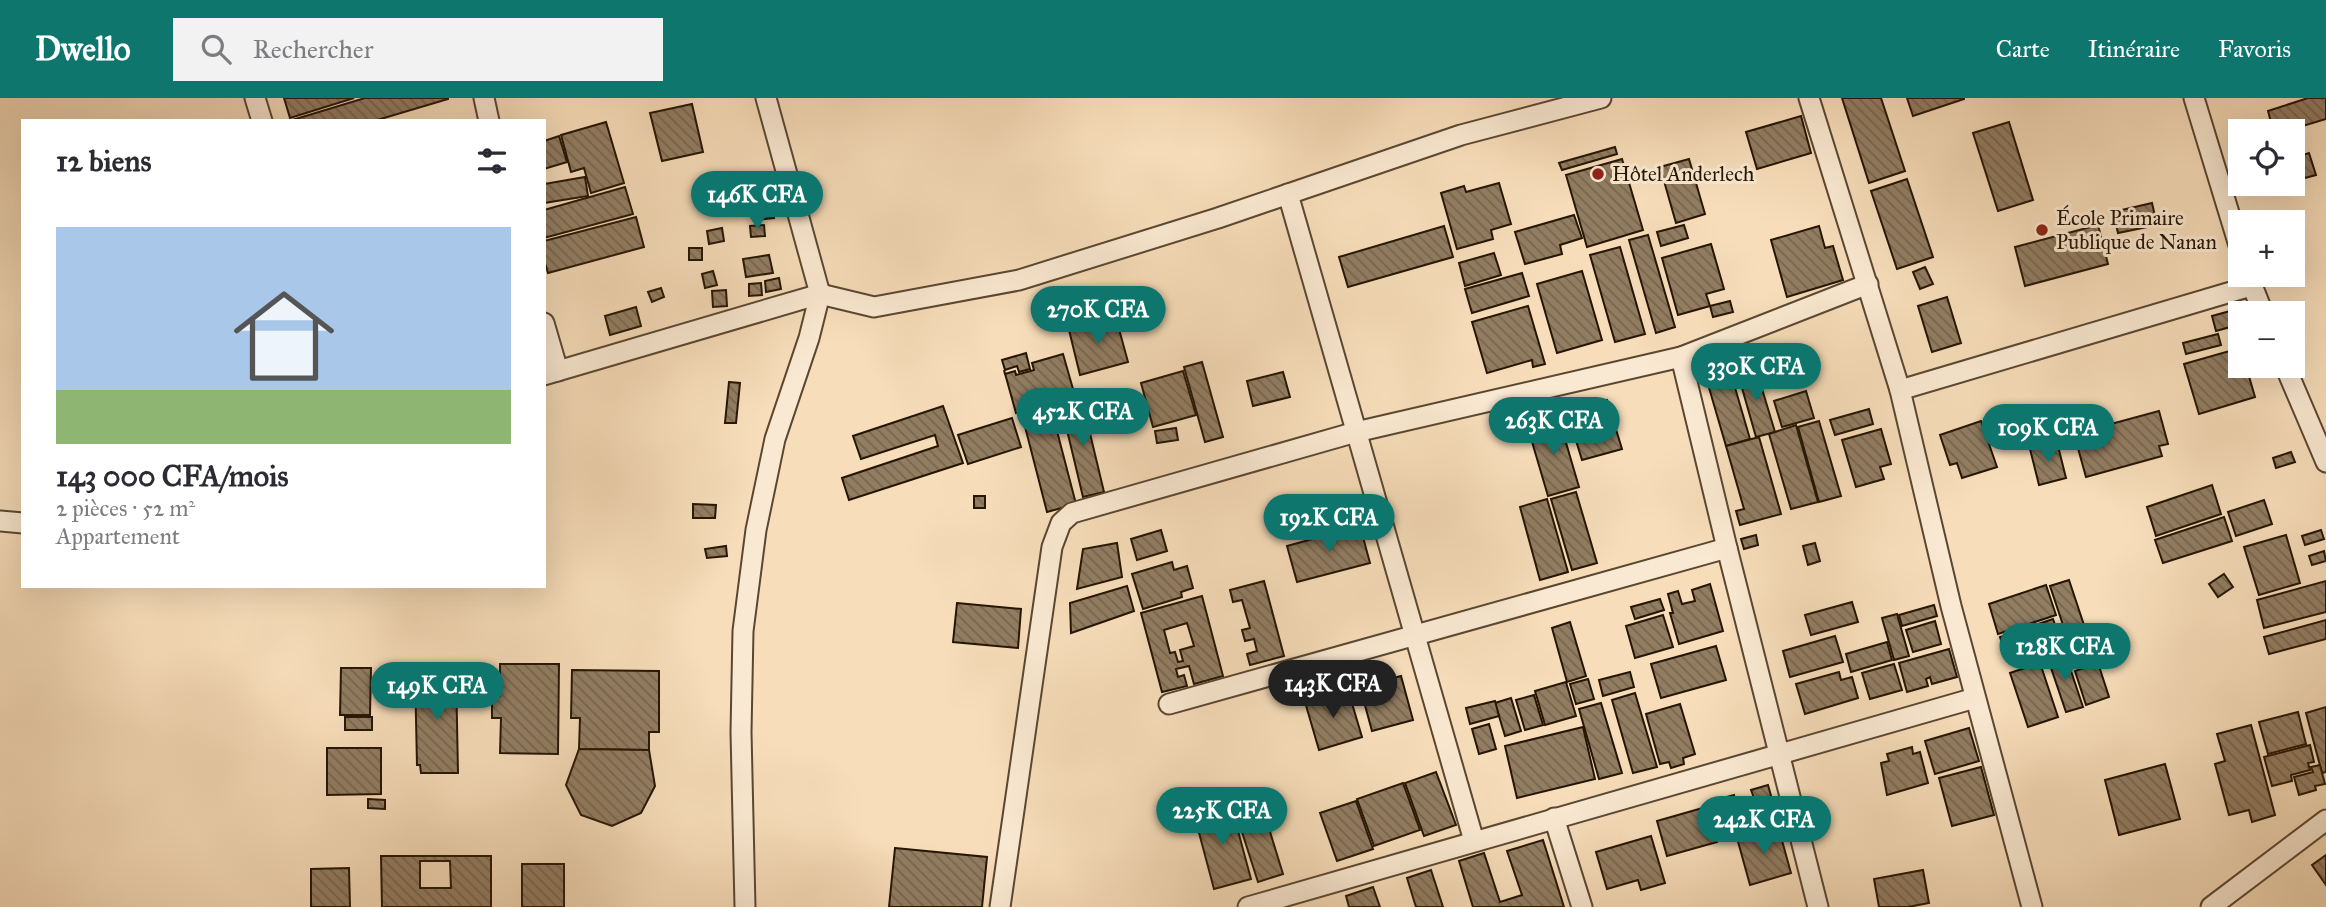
<!DOCTYPE html>
<html lang="fr">
<meta charset="utf-8">
<style>
body{margin:0;font-family:"IM FELL Great Primer",serif;background:#f2f2f3;color:#2b2b33;height:100vh;display:flex;flex-direction:column;font-size:26px;white-space:nowrap}
*{box-sizing:border-box;margin:0}
p{font-size:23px;color:#7c7c81}
.icon{flex:none;width:38px;height:38px;fill:none;stroke:currentColor;stroke-width:2;stroke-linecap:round;stroke-linejoin:round}
.map{position:relative;flex:1;overflow:hidden}
.panel{position:absolute;left:21px;top:21px;width:525px;height:469px;display:flex;flex-direction:column;background:#fff;border-radius:0px;box-shadow:0 7px 28px #0002}
.panel>*{flex:none}
.controls{position:absolute;left:2228px;top:21px;display:grid;gap:14px}
.controls a{display:grid;place-items:center;width:77px;height:77px;border-radius:0px;background:#fff;box-shadow:0 7px 28px #0002;font-size:35px}
.price{position:absolute;translate:-50% -60px;padding:0 16px;border-radius:24px;background:#0f766e;color:#fff;font-size:23px;line-height:46px;filter:drop-shadow(0 2px 4px #0008)}
.price::after{content:'';position:absolute;left:50%;top:42px;width:21px;height:16px;margin-left:-10px;background:inherit;clip-path:polygon(0 0,100% 0,50% 100%)}
.price.active{background:#222;color:#fff}
ul{padding:0;list-style:none}
li{display:grid;align-content:center;gap:14px;height:371px;padding:0 35px}
li+li{border-top:2px solid #e1e1e2}
li span{display:grid;place-items:center;height:217px;border-radius:0px;color:#555}
li>.icon{margin-inline-start:auto}
span .icon{width:126px;height:126px;fill:#fffc;stroke-width:1}
li b{font-size:30px}
h2{display:flex;justify-content:space-between;align-items:center;height:84px;padding:0 35px;font-size:30px}
header{display:flex;align-items:center;gap:42px;box-sizing:border-box;height:98px;padding:0 35px;background:#0f766e;color:#fff}
header strong{font-size:33px}
nav{display:flex;gap:38px;margin-inline-start:auto;font-size:24px}
.search{width:490px;height:63px;background:#f2f2f3;display:flex;align-items:center;gap:18px;box-sizing:border-box;padding:0 24px;border-radius:0px;color:#7c7c81;font-size:26px}
.map>svg:first-child{display:block}
</style>
<header>
<strong>Dwello</strong>
<div class="search"><svg class="icon" aria-label="search" viewBox="0 0 24 24"><circle cx="10" cy="10" r="6"/><path d="M15 15l6 6"/></svg>Rechercher</div>
<nav><a>Carte</a><a>Itinéraire</a><a>Favoris</a></nav>
</header>
<div class="map">
<svg width="2326" height="809" viewBox="0 0 2326 809">
<defs>
<pattern id="building-back-hatch" width="6" height="6" patternUnits="userSpaceOnUse" patternTransform="scale(1.75)"><rect width="6" height="6" fill="#927d62"/><path d="M-1 5l2 2M0 0l6 6M5-1l2 2" fill="none" stroke="#77654f"/></pattern>
</defs>
<rect width="100%" height="100%" fill="#f7ddba"/>
<filter id="stains"><feTurbulence type="fractalNoise" baseFrequency=".00286" numOctaves="4"/><feColorMatrix values="0 0 0 0 .2 0 0 0 0 .09 0 0 0 0 .02 0 0 0 .5 -.17"/></filter>
<radialGradient id="worn" r=".72"><stop offset=".6" stop-color="#630" stop-opacity="0"/><stop offset="1" stop-color="#630" stop-opacity=".3"/></radialGradient>
<!-- building -->
<g fill="url(#building-back-hatch)" stroke="#251503" stroke-width="2" fill-rule="evenodd">
<polygon points="284,0 354,0 290,20"/>
<polygon points="365,0 448,0 448,1 374,23 289,23"/>
<polygon points="1842,0 1881,0 1905,73 1869,85"/>
<polygon points="1907,0 1964,0 1964,1 1913,18"/>
<polygon points="2308,0 2326,0 2326,21 2286,33 2280,33 2278,26 2272,28 2268,13"/>
<polygon points="692,6 703,54 662,63 650,15"/>
<polygon points="1801,18 1811,55 1757,71 1746,34"/>
<polygon points="606,24 624,85 591,95 584,70 571,74 561,37"/>
<polygon points="2009,24 2033,102 1998,113 1973,35"/>
<polygon points="559,38 567,64 544,71 544,43"/>
<polygon points="1615,49 1617,56 1562,72 1559,65"/>
<polygon points="2309,55 2316,77 2301,81 2294,60"/>
<polygon points="1622,61 1643,132 1587,149 1566,77"/>
<polygon points="1689,61 1705,116 1676,125 1660,69"/>
<polygon points="585,79 588,98 544,105 544,86"/>
<polygon points="1907,81 1933,159 1897,171 1871,93"/>
<polygon points="1499,85 1511,126 1491,132 1493,141 1457,151 1441,95 1464,88 1466,94"/>
<polygon points="625,89 633,116 544,140 544,112"/>
<polygon points="771,103 774,120 754,122 752,106"/>
<polygon points="2152,105 2157,127 2118,135 2113,114"/>
<polygon points="1574,117 1582,140 1560,147 1562,156 1525,166 1515,134"/>
<polygon points="636,119 644,149 548,175 544,162 544,143"/>
<polygon points="764,127 765,138 751,139 750,128"/>
<polygon points="1684,127 1688,140 1661,148 1657,134"/>
<polygon points="2098,127 2108,166 2025,188 2015,149"/>
<polygon points="1444,128 1453,159 1348,189 1339,159"/>
<polygon points="1819,128 1825,150 1833,148 1843,182 1787,199 1771,142"/>
<polygon points="722,130 724,143 709,146 707,133"/>
<polygon points="1648,137 1675,229 1656,235 1629,142"/>
<polygon points="1711,146 1724,191 1706,196 1710,208 1678,217 1662,160"/>
<polygon points="1620,149 1645,236 1615,244 1590,157"/>
<rect x="689" y="150" width="13" height="12"/>
<polygon points="1494,155 1501,177 1465,188 1459,165"/>
<polygon points="769,157 773,175 746,179 743,161"/>
<polygon points="1925,169 1933,186 1920,191 1913,174"/>
<polygon points="713,173 717,187 705,190 702,176"/>
<polygon points="1582,173 1602,242 1557,255 1537,186"/>
<polygon points="1522,175 1529,198 1472,215 1465,191"/>
<polygon points="779,180 781,191 766,194 765,183"/>
<polygon points="761,185 762,197 749,198 749,186"/>
<polygon points="661,190 664,199 652,204 648,194"/>
<polygon points="726,192 727,208 713,209 712,193"/>
<polygon points="1947,199 1961,245 1932,254 1918,208"/>
<polygon points="1730,203 1733,214 1713,219 1710,208"/>
<polygon points="1528,208 1545,266 1533,269 1532,262 1487,275 1472,224"/>
<polygon points="636,209 641,228 610,237 605,218"/>
<polygon points="2230,213 2234,228 2216,233 2212,218"/>
<polygon points="1116,220 1128,264 1080,277 1069,232"/>
<polygon points="2218,236 2221,247 2186,256 2183,245"/>
<polygon points="1785,246 1794,277 1765,285 1756,254"/>
<polygon points="2240,250 2240,268 2246,268 2255,299 2199,316 2184,266"/>
<polygon points="1026,255 1030,271 1019,274 1017,268 1005,272 1002,262"/>
<polygon points="1063,256 1075,298 1016,315 1004,272 1005,276 1015,273 1016,277 1034,272 1032,265"/>
<polygon points="1202,264 1223,339 1205,344 1184,269"/>
<polygon points="1756,271 1775,334 1756,339 1738,276"/>
<polygon points="1183,273 1196,317 1153,329 1141,285"/>
<polygon points="1283,274 1290,299 1253,308 1247,283"/>
<polygon points="1731,276 1750,341 1726,348 1707,283"/>
<polygon points="729,284 740,285 736,325 725,325"/>
<polygon points="1806,293 1814,320 1782,329 1774,303"/>
<polygon points="1082,302 1104,394 1083,399 1061,307"/>
<polygon points="1607,302 1622,351 1582,362 1567,313"/>
<polygon points="943,308 963,365 849,402 842,380 938,348 935,337 861,361 853,338"/>
<polygon points="1051,310 1076,406 1047,414 1022,317"/>
<polygon points="1869,311 1873,326 1835,337 1830,322"/>
<polygon points="2159,313 2168,346 2159,348 2162,358 2086,379 2074,336"/>
<polygon points="1557,314 1579,389 1548,398 1530,337 1544,333 1540,319"/>
<polygon points="1012,320 1021,349 968,366 958,337"/>
<polygon points="1819,323 1841,398 1819,404 1798,329"/>
<polygon points="1981,323 1997,369 1962,380 1957,365 1950,367 1940,337"/>
<polygon points="1796,327 1818,404 1791,411 1769,336"/>
<polygon points="1176,330 1178,342 1157,345 1155,333"/>
<polygon points="1881,331 1891,366 1880,369 1884,381 1856,389 1842,342"/>
<polygon points="1759,339 1781,416 1740,427 1736,413 1744,411 1726,348"/>
<polygon points="2057,344 2066,380 2039,387 2030,351"/>
<polygon points="2291,354 2295,364 2276,370 2273,360"/>
<polygon points="2212,387 2221,416 2156,438 2147,409"/>
<polygon points="1576,394 1597,465 1572,472 1551,401"/>
<rect x="974" y="398" width="11" height="12"/>
<polygon points="1547,401 1568,474 1540,482 1520,409"/>
<polygon points="2264,402 2272,426 2236,438 2228,414"/>
<polygon points="693,406 716,407 715,420 693,420"/>
<polygon points="2224,419 2232,443 2163,465 2155,442"/>
<polygon points="1360,428 1370,465 1297,484 1287,448"/>
<polygon points="1161,432 1167,453 1137,462 1131,441"/>
<polygon points="2321,432 2324,441 2305,447 2302,438"/>
<polygon points="1756,437 1758,447 1744,451 1741,441"/>
<polygon points="2286,437 2300,485 2259,497 2244,449"/>
<polygon points="1117,445 1122,479 1077,491 1083,451"/>
<polygon points="1815,445 1820,463 1808,467 1803,448"/>
<polygon points="726,448 727,458 707,460 705,451"/>
<polygon points="2324,453 2326,463 2312,467 2309,458"/>
<polygon points="1172,464 1174,472 1187,468 1193,490 1181,494 1182,499 1143,511 1132,476"/>
<polygon points="2224,476 2233,489 2218,499 2209,486"/>
<polygon points="2069,482 2088,539 2069,545 2050,488"/>
<polygon points="1264,483 1284,558 1250,567 1247,556 1257,553 1254,541 1245,543 1242,532 1250,530 1242,502 1233,504 1230,492"/>
<polygon points="2326,483 2326,514 2264,530 2257,502"/>
<polygon points="1710,486 1723,533 1679,546 1670,515 1673,515 1668,496 1678,493 1682,506 1695,503 1692,492"/>
<polygon points="2046,487 2056,517 1998,536 1989,506"/>
<polygon points="1127,488 1134,513 1071,535 1070,505"/>
<path d="M1202,498l21,80 -29,8 -5,-18 -13,3 2,8 6,-2 3,11 -25,6 -21,-79zM1187,525l7,23 -14,4 3,11 -5,1 -3,-10 -5,1 -6,-23z"/>
<polygon points="1660,501 1664,512 1635,521 1631,509"/>
<polygon points="1852,504 1858,524 1811,537 1805,517"/>
<polygon points="957,505 1021,511 1018,550 953,544"/>
<polygon points="1934,507 1937,518 1902,528 1899,517"/>
<polygon points="1897,516 1909,558 1894,562 1882,520"/>
<polygon points="1663,517 1673,549 1635,560 1626,528"/>
<polygon points="2053,521 2062,547 2009,565 2000,539"/>
<polygon points="2326,522 2326,541 2269,556 2264,539"/>
<polygon points="1935,523 1941,546 1913,554 1906,532"/>
<polygon points="1570,524 1586,578 1567,584 1552,530"/>
<polygon points="1835,538 1843,564 1790,579 1783,553"/>
<polygon points="1887,544 1892,562 1851,574 1846,556"/>
<polygon points="2079,547 2083,560 2071,564 2067,551"/>
<polygon points="1716,548 1726,582 1661,600 1651,566"/>
<polygon points="1949,551 1957,579 1932,586 1930,579 1926,581 1928,588 1907,594 1899,565"/>
<polygon points="2065,555 2083,609 2066,614 2048,561"/>
<polygon points="2040,565 2058,619 2028,629 2010,575"/>
<polygon points="2098,565 2109,599 2086,607 2075,573"/>
<polygon points="500,566 559,566 558,656 500,655 501,620 492,620 492,598 500,598"/>
<polygon points="1894,566 1902,592 1870,601 1862,575"/>
<polygon points="341,570 371,570 370,617 340,617"/>
<polygon points="572,572 659,573 659,634 649,634 649,652 579,651 580,620 571,620"/>
<polygon points="456,573 458,675 421,675 420,667 417,667 415,574"/>
<polygon points="1630,574 1634,589 1603,598 1599,582"/>
<polygon points="1839,574 1841,582 1852,579 1858,600 1805,616 1796,586"/>
<polygon points="1401,578 1413,622 1372,633 1360,589"/>
<polygon points="1588,581 1594,601 1576,606 1570,586"/>
<polygon points="1566,584 1576,618 1545,627 1535,593"/>
<polygon points="1348,592 1362,639 1319,652 1305,604"/>
<polygon points="1635,595 1657,669 1633,675 1612,602"/>
<polygon points="1534,597 1543,627 1525,632 1516,602"/>
<polygon points="1511,600 1521,633 1505,638 1495,605"/>
<polygon points="1495,603 1499,618 1470,626 1466,610"/>
<polygon points="1601,605 1622,675 1599,681 1579,611"/>
<polygon points="1680,606 1695,656 1683,660 1684,666 1671,670 1669,664 1660,666 1646,616"/>
<polygon points="2326,609 2326,674 2322,675 2306,615"/>
<polygon points="2298,614 2306,646 2268,656 2259,624"/>
<rect x="345" y="619" width="27" height="13"/>
<polygon points="1489,626 1496,651 1479,656 1472,631"/>
<polygon points="2251,627 2275,717 2252,724 2249,712 2229,717 2215,666 2225,663 2217,636"/>
<polygon points="1583,629 1595,681 1517,700 1505,648"/>
<polygon points="1969,630 1979,663 1935,676 1925,643"/>
<polygon points="2310,647 2314,664 2308,665 2310,672 2291,677 2292,683 2272,688 2264,659"/>
<polygon points="1912,649 1913,656 1920,654 1928,685 1887,697 1881,665 1889,663 1887,656"/>
<polygon points="327,650 381,650 381,696 327,697"/>
<polygon points="579,651 649,652 655,688 641,715 612,728 581,717 566,687"/>
<polygon points="2165,666 2180,721 2119,737 2105,682"/>
<polygon points="2320,667 2325,686 2315,688 2316,692 2299,697 2294,679 2313,674 2311,669"/>
<polygon points="1981,669 1994,717 1952,728 1939,680"/>
<polygon points="1436,674 1456,727 1424,738 1405,685"/>
<polygon points="1403,685 1420,732 1374,748 1357,701"/>
<polygon points="1768,687 1777,719 1721,735 1712,703 1734,697 1736,705 1754,700 1751,692"/>
<polygon points="1259,698 1283,776 1258,784 1233,706"/>
<polygon points="368,701 385,702 385,711 368,710"/>
<polygon points="1356,703 1373,751 1337,763 1320,715"/>
<polygon points="1231,707 1251,781 1214,791 1194,716"/>
<polygon points="1706,709 1717,744 1667,758 1657,723"/>
<polygon points="1778,728 1791,775 1750,787 1737,740"/>
<polygon points="1651,738 1665,785 1641,792 1638,782 1607,791 1596,754"/>
<polygon points="1543,742 1564,809 1473,809 1459,763 1484,755 1500,804 1522,797 1507,753"/>
<polygon points="895,750 987,759 982,809 889,809"/>
<polygon points="2326,757 2326,787 2312,767"/>
<path d="M381,758h110v51h-109zM420,763h30l1,27h-31z"/>
<rect x="522" y="766" width="42" height="43"/>
<polygon points="349,770 350,809 311,809 311,771"/>
<polygon points="1431,772 1443,809 1416,809 1407,780"/>
<polygon points="1923,772 1929,805 1908,809 1879,809 1874,781"/>
<polygon points="1373,789 1380,809 1349,809 1346,798"/>
</g>
<g fill="none" stroke-linecap="round" stroke-linejoin="round">
<defs>
<g id="street">
<polyline points="255,0 262,23"/>
<polyline points="484,0 489,23"/>
<polyline points="1809,0 1900,292 1951,508 2032,809"/>
<polyline points="2194,0 2240,151"/>
<polyline points="1288,96 1474,743"/>
<polyline points="2248,177 2263,215"/>
<polyline points="544,225 558,273"/>
<polyline points="1681,259 1727,450 1818,809"/>
<polyline points="2285,268 2326,364"/>
<polyline points="544,277 820,196 874,209 1019,182 1218,120 1461,37 1601,0"/>
<polyline points="1900,292 2251,188"/>
<polyline points="0,423 23,425"/>
<polyline points="1169,606 1727,450"/>
<polyline points="1554,720 1582,809"/>
<polyline points="745,809 741,634 743,533 756,432 775,341 809,240 820,196 766,0"/>
<polyline points="1000,809 1052,449 1061,425 1072,415 1356,334 1681,259 1868,186"/>
<polyline points="1248,809 1975,600"/>
<polyline points="2211,809 2326,722"/>
</g>
</defs>
<!-- street casing -->
<use href="#street" stroke="#5a4731" stroke-width="23"/>
<!-- street -->
<use href="#street" stroke="#fae9d2" stroke-width="19"/>
</g>
<!-- markers -->
<g fill="#8f2418" stroke="#fae9d2" stroke-width="2.5">
<circle cx="1598" cy="76" r="7"/>
<circle cx="2042" cy="132" r="7"/>
</g>
<g text-anchor="middle" stroke-width="6" stroke-linejoin="round" paint-order="stroke">
<!-- poi labels -->
<g font-size="21" fill="#251503" stroke="#fae9d2" text-anchor="start">
<text x="1612" y="83">Hôtel Anderlech</text>
<text x="2056" y="127">École Primaire<tspan x="2056" dy="24">Publique de Nanan</tspan></text>
</g>
</g>
<rect width="100%" height="100%" filter="url(#stains)"/>
<rect width="100%" height="100%" fill="url(#worn)"/>
</svg>
<div class="controls">
<a><svg class="icon" aria-label="locate" viewBox="0 0 24 24"><circle cx="12" cy="12" r="6"/><path d="M12 2v4M12 18v4M2 12h4M18 12h4"/></svg></a>
<a>+</a>
<a>−</a>
</div>
<b class="price" style="left:757px;top:133px">146K CFA</b>
<b class="price" style="left:1098px;top:248px">270K CFA</b>
<b class="price" style="left:1756px;top:305px">330K CFA</b>
<b class="price" style="left:1083px;top:350px">452K CFA</b>
<b class="price" style="left:1554px;top:359px">263K CFA</b>
<b class="price" style="left:2048px;top:366px">109K CFA</b>
<b class="price" style="left:1329px;top:456px">192K CFA</b>
<b class="price" style="left:2065px;top:585px">128K CFA</b>
<b class="price active" style="left:1333px;top:622px">143K CFA</b>
<b class="price" style="left:437px;top:624px">149K CFA</b>
<b class="price" style="left:1222px;top:749px">225K CFA</b>
<b class="price" style="left:1764px;top:758px">242K CFA</b>
<section class="panel">
<h2>12 biens<svg class="icon" aria-label="filters" viewBox="0 0 24 24"><path d="M4 7h16M4 17h16"/><circle cx="9" cy="7" r="2"/><circle cx="15" cy="17" r="2"/></svg></h2>
<ul>
<li><span style="background:linear-gradient(#a9c7e8 75%,#8fb573 0)"><svg class="icon" aria-label="home" viewBox="0 0 24 24"><path d="M3 11l9-7 9 7M6 9v11h12V9"/></svg></span><div><b>143 000 CFA/mois</b><p>2 pièces · 52 m²</p><p>Appartement</p></div></li>
</ul>
</section>
</div>
